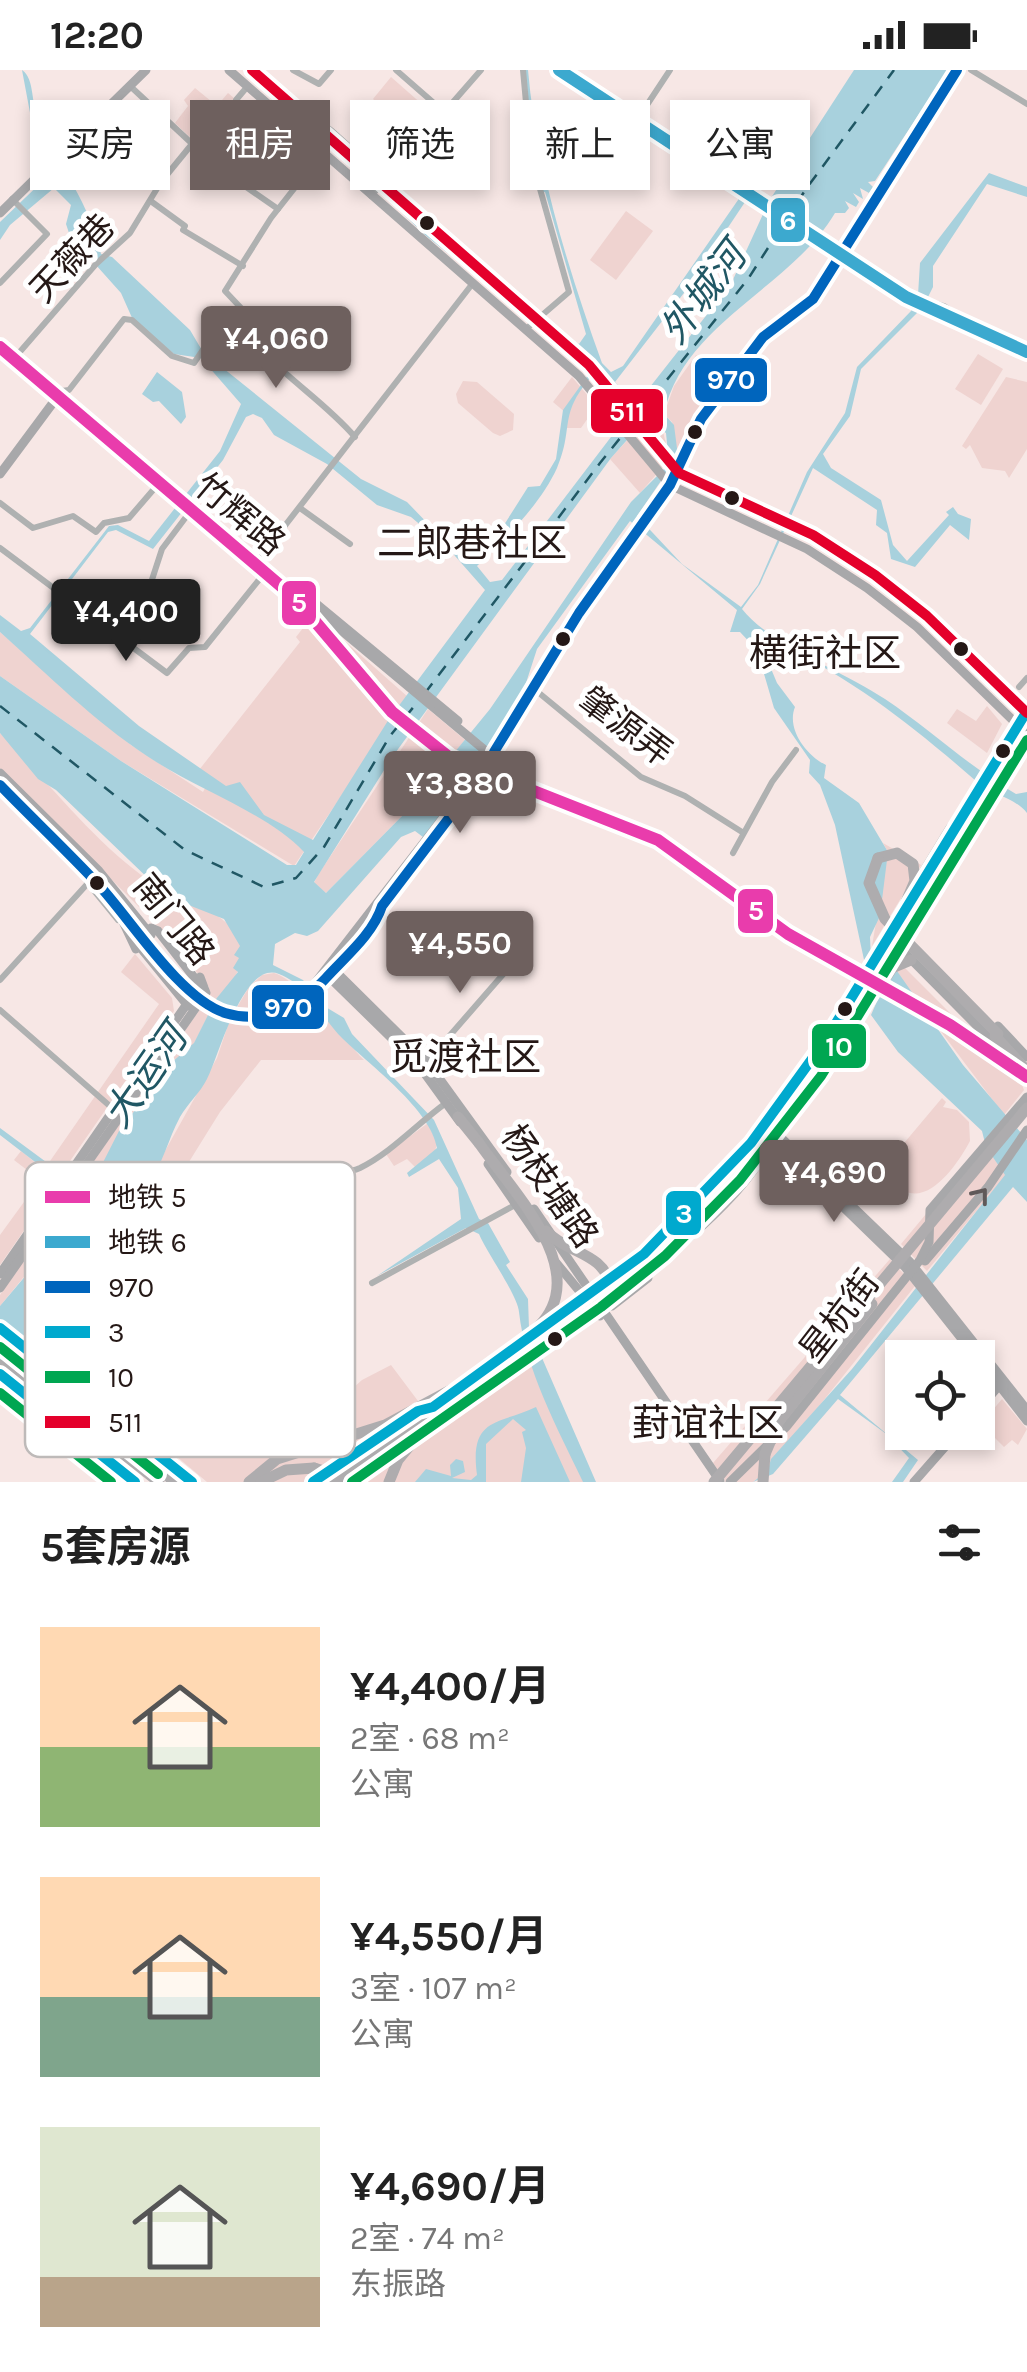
<!DOCTYPE html>
<html lang="zh">
<meta charset="utf-8">
<style>
body{margin:0;font-family:Karla,"Noto Sans SC",sans-serif;background:#f6f6f6;color:#222;height:100vh;display:flex;flex-direction:column;font-size:38px;white-space:nowrap}
*{box-sizing:border-box;margin:0}
p{font-size:32px;color:#767676}
.icon{flex:none;width:55px;height:55px;fill:none;stroke:currentColor;stroke-width:2;stroke-linecap:round;stroke-linejoin:round}
.map{position:relative;height:1412px;overflow:hidden}
.drawer{display:flex;flex-direction:column;background:#fff;flex:1}
.drawer>*{flex:none}
.hud{position:absolute;left:30px;top:30px;width:968px;height:90px;display:flex;gap:20px}
.controls{position:absolute;left:885px;top:1270px;display:grid;gap:20px}
.controls a{display:grid;place-items:center;width:110px;height:110px;border-radius:0px;background:#fff;box-shadow:0 5px 15px #0003;font-size:50px}
.price{position:absolute;translate:-50% -85px;padding:0 22px;border-radius:10px;background:#6e605e;color:#fff;font-size:32px;line-height:65px;filter:drop-shadow(0 2px 5px #0008)}
.price::after{content:'';position:absolute;left:50%;top:60px;width:30px;height:22px;margin-left:-15px;background:inherit;clip-path:polygon(0 0,100% 0,50% 100%)}
.price.current{background:#222;color:#fff}
ul{padding:0;list-style:none}
li{display:flex;align-items:center;gap:30px;height:250px;padding:0 40px}
li span{display:grid;place-items:center;flex:none;width:280px;height:200px;border-radius:0px;color:#555}
li>.icon{margin-inline-start:auto}
span .icon{width:120px;height:120px;fill:#fffc;stroke-width:1}
li b{font-size:42px}
h2{display:flex;justify-content:space-between;align-items:center;height:120px;padding:0 40px;font-size:42px}
.pill{padding:0 35px;border-radius:0px;background:#fff;box-shadow:0 5px 15px #0003;font-size:35px;line-height:90px}
.pill.current{background:#6e605e;color:#fff}
.status{display:flex;justify-content:space-between;align-items:center;height:70px;padding:0 50px;background:#fff;direction:ltr}
.status svg{height:28px;fill:currentColor}
.map>svg:first-child{display:block}
</style>
<div class="status"><b>12:20</b><svg viewBox="0 0 49 12"><path d="M0 12V9h3v3zM5 12V6h3v6zM10 12V3h3v9zM15 12V0h3v12zM26 1h20v11H26zM47 4h2v5h-2z"/></svg></div>
<div class="map">
<svg width="1027" height="1412" viewBox="0 0 1027 1412">
<rect width="100%" height="100%" fill="#f7e7e5"/>
<!-- green -->
<g fill="#efd3d0">
<polygon points="391,7 432,43 413,64 373,29"/>
<polygon points="195,18 217,36 228,23 235,29 213,57 194,71 175,53 188,36 184,30"/>
<polygon points="626,141 653,161 616,210 590,190"/>
<polygon points="978,284 1003,299 981,335 955,319"/>
<polygon points="696,285 725,308 693,349 678,386 672,352 664,344 674,316"/>
<polygon points="572,307 616,359 611,366 588,348 581,358 567,358 566,343 553,332"/>
<polygon points="1006,307 1027,312 1027,379 1009,408 1005,401 982,398 970,375 966,379 962,376"/>
<polygon points="463,311 477,312 514,344 513,360 500,366 493,363 458,333 456,324"/>
<polygon points="644,352 662,358 670,389 640,423 610,389"/>
<polygon points="314,544 408,627 294,796 121,691 0,606 0,562 131,675 203,722 211,707 199,700 300,572 296,567"/>
<polygon points="987,636 1002,654 987,683 947,653 957,639 976,651"/>
<polygon points="428,639 465,670 405,743 326,823 314,813 318,805"/>
<path d="M0,663c48,48 92,108 151,149 29,19 72,26 87,56 10,20 -4,50 -22,61l-9,-6 2,-6 -50,-60 -159,-159z"/>
<polygon points="883,773 921,795 872,876 888,782"/>
<polygon points="135,884 172,928 174,941 61,1104 48,1094 159,934 121,902"/>
<polygon points="904,897 1022,1015 1024,1020 1004,1045 902,910 897,901"/>
<path d="M274,903c28,9 66,63 90,87h-103l-41,52 -56,90 -18,-17 71,-127 13,-39 19,-32 13,-12z"/>
<polygon points="201,938 209,944 194,974 171,994 130,1046 93,1114 78,1125 32,1197 0,1236 0,1225"/>
<path d="M942,1028l4,4 -3,5 14,3 12,12 1,19c-15,28 -50,77 -79,38l-2,-18z"/>
<polygon points="428,1053 437,1074 435,1081 415,1097 407,1089 394,1096 386,1084"/>
<polygon points="987,1071 986,1077 1006,1105 927,1201 901,1174"/>
<polygon points="21,1081 52,1106 45,1116 50,1123 0,1195 0,1165 40,1110 14,1090"/>
<polygon points="890,1189 915,1216 768,1400 753,1412 726,1412 713,1393"/>
<polygon points="522,1267 584,1412 207,1412 151,1365 175,1336 188,1356 297,1350 321,1322 334,1335 362,1310 391,1295 421,1335"/>
<polygon points="1002,1329 1027,1359 1018,1375 1012,1370 1004,1377 981,1354"/>
</g>
<!-- water -->
<g fill="#a8d1dd" fill-rule="evenodd">
<path d="M22,0c13,9 9,34 16,50 21,45 53,86 63,134l11,3 78,73 13,22 158,127 46,23 28,29 28,18 34,-13 31,-49 12,-1 16,-27 7,-49 33,-46 -65,-44 -106,-85 -95,-91 -87,-74 79,63 121,113 25,15 72,63 39,20 7,-10 -41,-142 -5,1 -16,-123h4c8,96 41,202 74,293l9,9 12,-6 151,-218 5,3 -92,138 -72,93 20,24 96,-122 38,-83 85,-131h94l-73,111 -7,1 5,5 -4,6 -9,-5 3,11 -10,-6 6,9 -3,5 -11,-6 4,7 -4,5h-10c-44,75 -152,110 -171,201l10,11 4,31 -41,60 45,48 59,43 17,-22 49,-113 38,-59 12,-46 54,-56 7,-16 2,-32 69,-90 38,14v10l-40,-13 -54,82v21l-10,20 -62,62 -11,47 -27,38 8,14 50,32 12,45 14,16 42,-46 -3,-3 7,-5 5,7 13,5 -2,21 -19,-15 -35,42 -24,-8 -4,-26 -11,-8 1,-15 -64,-42 -53,116 -18,25c27,35 102,62 143,90 46,31 83,67 131,95l11,-2v21c-13,-16 -35,-18 -51,-32 -62,-54 -119,-99 -192,-135l-20,6 13,31 18,24c-9,22 12,49 31,58l-2,13 35,25 29,49 -8,64 -10,21 1,23 20,15 6,-4 66,94 64,75v62l-14,-15 -173,208 78,65 -15,22h-11l17,-24 -24,-25 -47,-34 -65,75 -20,8 15,-12 3,-11 81,-90 153,-194 -19,-28 -4,-16 -84,-79 -27,-37 14,-32 -19,-14 -31,-144 -15,-40 -11,-12 1,-13 -36,-52 -17,-58 -17,-18h-10l7,-22 -107,-89 -93,128 -12,37 -50,83 -45,62 -7,6 -8,-6 -14,6 -83,94 -11,5 -12,-3 -20,11 -2,21 30,15 21,26 20,12 8,16 82,86 45,99 9,4 22,39 -4,3 22,34 1,29 67,154h-13c-26,-54 -58,-114 -64,-170 -1,-16 -32,-59 -40,-78l-13,-6 -89,48 84,-57 -3,-31 -19,-29 -30,18 -2,-4 30,-25c-6,-38 -66,-82 -94,-109 -20,-19 -36,-55 -64,-65 -36,-14 -60,82 -72,105 -7,14 -19,24 -27,38 -12,22 -17,48 -33,68l68,56c35,-42 78,-97 136,-54l-3,3c-51,-46 -107,16 -132,59l-67,-52 -10,-2 -31,29 -39,62 -64,85 -5,15v-80l33,-39 45,-72 -78,-60v-7l80,59 11,-1 28,-55 52,-68 23,-20 22,-44 22,-27 -5,-4 6,-10 -5,-3 6,-9 -16,-27 -38,-15 -8,-9 -25,-12 -97,-93 -18,-11 -38,-46v-57l121,85 166,104h9l8,-13c-36,-39 -105,-61 -157,-96 -53,-35 -100,-82 -147,-124v-17l21,16 9,-3 79,-102 9,-1 31,16 71,-90 21,-47 -40,-46 -27,-4 -41,-34 -12,-27 -51,-57 -4,-12 5,-19 -17,-17 -44,37 -10,15v-18l52,-50 -5,-24 -16,-30zM594,304l12,8 24,30 -128,168 -12,2 -13,-16c28,-27 63,-61 80,-98 18,-42 0,-54 37,-94zM253,344l9,4 12,17 53,29 50,41 34,12 37,31 37,42 -96,129 -76,121 -49,-25 -24,-33 -14,4 -87,-60 -109,-92 78,-102 8,-2 37,19 70,-89 23,-43zM651,351l15,12 3,31 -38,38 -141,207 -85,104 -79,80 -12,-11 79,-126 218,-298 32,-36z"/>
<polygon points="157,302 182,322 186,347 181,354 159,331 153,332 142,324"/>
<path d="M536,1337l34,75h-49l5,-34 -4,-16 4,-2 -13,-11 -27,25v38h-71l11,-13 25,7 -1,-11 6,-6 7,2 2,11 -13,6 19,2 6,-5c-8,-59 22,-50 59,-68z"/>
</g>
<g fill="none" stroke-linecap="round" stroke-linejoin="round">
<!-- ferry -->
<g stroke="#205764" stroke-width="2.5" stroke-dasharray="12 10" stroke-linecap="butt">
<polyline points="425,623 600,393 748,209 806,119 894,0"/>
<polyline points="0,636 185,780 264,817 296,808 324,777 390,666 420,629"/>
</g>
<!-- minor -->
<g stroke="#afb1b1" stroke-width="6">
<polyline points="250,0 332,61 537,245"/>
<polyline points="293,0 319,14 331,0"/>
<polyline points="396,0 443,41"/>
<polyline points="523,0 531,87 569,222 526,259"/>
<polyline points="564,0 637,50 670,0"/>
<polyline points="971,0 1027,34"/>
<polyline points="129,15 216,96 278,139"/>
<polyline points="216,96 253,51 236,30 247,17"/>
<polyline points="371,126 481,0"/>
<polyline points="152,132 185,156 183,160 243,196"/>
<polyline points="844,186 908,225 944,236 980,261 1027,281"/>
<polyline points="0,213 47,164 12,129"/>
<path d="M236,246c29,51 81,77 119,121"/>
<polyline points="18,284 96,194 130,163 161,112 192,74"/>
<polyline points="62,321 69,320 124,249 132,250 172,286 194,293 213,265 242,239 225,221 271,148 323,82"/>
<polyline points="616,350 634,335"/>
<polyline points="0,433 33,458 73,446 96,462 104,453 129,448 160,412"/>
<polyline points="300,438 350,474"/>
<polyline points="0,478 167,603 189,578 205,577 266,501"/>
<polyline points="256,493 473,213"/>
<polyline points="105,554 115,555 145,531 162,479 192,439"/>
<polyline points="1019,617 1027,608"/>
<polyline points="533,618 641,707 685,726 742,762"/>
<polyline points="733,783 772,712 796,680"/>
<polyline points="87,812 118,850"/>
<polyline points="0,910 99,801"/>
<polyline points="0,940 111,1037"/>
<polyline points="425,994 526,878"/>
<polyline points="372,1213 515,1135"/>
<path d="M146,1367l85,-101c-9,-11 -23,-24 -27,-38 -11,-44 39,-114 81,-127 24,-7 53,7 75,-3 31,-15 58,-45 86,-65"/>
</g>
<!-- major -->
<g stroke="#a8a8aa" stroke-width="9">
<polyline points="229,0 579,306 670,415 807,479 867,518 917,557 1027,664"/>
<polyline points="0,143 146,0"/>
<polyline points="0,276 493,687"/>
<polyline points="0,404 61,322"/>
<polyline points="308,527 458,651"/>
<polyline points="0,703 99,801 151,865 151,858 158,861 200,915 0,1204"/>
<polyline points="0,715 147,868 139,869 140,877 188,936"/>
<polyline points="119,843 136,879"/>
<polyline points="361,866 377,851 382,836"/>
<polyline points="898,876 996,975"/>
<polyline points="330,896 428,993 507,1102"/>
<polyline points="325,903 418,994 460,1052"/>
<polyline points="312,917 494,682 579,543 670,415 705,343 760,270 803,240 839,194 957,0"/>
<polyline points="998,956 1027,987"/>
<polyline points="773,1060 910,1192 1027,1340"/>
<polyline points="771,1067 905,1197 977,1288"/>
<polyline points="771,1070 840,973"/>
<polyline points="488,1094 539,1168"/>
<polyline points="534,1139 720,1411"/>
<polyline points="553,1189 600,1246"/>
<polyline points="925,1191 988,1117 1027,1060"/>
<polyline points="0,1218 206,923 200,907"/>
<polyline points="600,1237 612,1236 648,1208"/>
<polyline points="0,1258 99,1338"/>
<polyline points="978,1288 1027,1351"/>
<polyline points="0,1304 41,1337"/>
<polyline points="978,1340 1002,1312"/>
<polyline points="139,1369 192,1412"/>
<polyline points="103,1387 135,1412"/>
<polyline points="334,1397 404,1350"/>
<polyline points="730,1412 787,1356 920,1190 929,1172 930,1140 1027,1027"/>
<polyline points="914,1412 958,1362"/>
</g>
<!-- highway -->
<g stroke="#aeacae" stroke-width="11">
<polyline points="878,788 897,783 913,794 915,811 906,832"/>
<polyline points="917,814 951,758"/>
<polyline points="900,877 1027,673"/>
<polyline points="865,940 892,898 911,890"/>
<polyline points="995,966 1027,1001"/>
<polyline points="458,1047 479,1073"/>
<polyline points="621,1220 644,1205"/>
<polyline points="0,1266 32,1291"/>
<polyline points="0,1277 117,1371"/>
<polyline points="0,1295 17,1309"/>
<polyline points="504,1308 565,1266"/>
<polyline points="71,1342 108,1391"/>
<polyline points="108,1372 159,1412"/>
<polyline points="188,1378 292,1379"/>
<polyline points="249,1412 277,1389 385,1355 458,1316"/>
<polyline points="261,1412 286,1400 314,1398"/>
<polyline points="320,1412 342,1398"/>
<polyline points="389,1412 398,1390 412,1373"/>
<polyline points="763,1412 765,1384"/>
</g>
<!-- major-bridge -->
<path stroke="#a8a8aa" stroke-width="9" d="M147,868c44,53 98,120 168,52"/>
<!-- highway-bridge -->
<g stroke="#aeacae" stroke-width="11">
<polyline points="878,788 869,813 885,849 998,964"/>
<polyline points="835,976 865,940"/>
<path d="M479,1073c35,51 123,136 50,192"/>
<path d="M546,1161c22,23 57,21 65,55l-9,23 -37,27"/>
<path d="M644,1205c40,-34 111,-90 127,-140"/>
<path d="M32,1291c49,40 91,80 156,87"/>
<polyline points="17,1309 87,1370 103,1412"/>
<polyline points="112,1361 175,1412"/>
<polyline points="765,1384 779,1351 872,1234"/>
<polyline points="314,1398 343,1407"/>
<polyline points="332,1412 615,1212 732,1101 804,1011 1027,648"/>
<path d="M354,1412c53,-37 101,-80 159,-110"/>
<polyline points="714,1412 1027,1038"/>
</g>
<defs>
<path id="bus-1" d="M0,715c32,33 65,64 97,98 33,35 82,115 128,130 39,12 75,-6 101,-35 20,-22 47,-44 56,-72l112,-147v-7l85,-139 91,-128 31,-66 62,-82 50,-38 144,-229"/>
<g id="bus-2">
<polyline points="0,1258 192,1412"/>
<polyline points="0,1304 135,1412"/>
<polyline points="313,1412 418,1341 433,1337 644,1184 751,1073 825,971 1027,641"/>
</g>
<g id="bus-3">
<polyline points="0,1277 158,1404"/>
<polyline points="0,1323 111,1412"/>
<polyline points="352,1412 601,1237 665,1186 740,1110 821,1006 1027,670"/>
</g>
<polyline id="bus-4" points="252,0 589,295 679,403 813,465 875,505 927,546 1027,643"/>
</defs>
<!-- bus-1 casing -->
<use href="#bus-1" stroke="#fff" stroke-width="18"/>
<!-- bus-2 casing -->
<use href="#bus-2" stroke="#fff" stroke-width="18"/>
<!-- bus-3 casing -->
<use href="#bus-3" stroke="#fff" stroke-width="18"/>
<!-- bus-4 casing -->
<use href="#bus-4" stroke="#fff" stroke-width="18"/>
<!-- bus-1 -->
<use href="#bus-1" stroke="#0065bd" stroke-width="10"/>
<!-- bus-2 -->
<use href="#bus-2" stroke="#00a9ce" stroke-width="10"/>
<!-- bus-3 -->
<use href="#bus-3" stroke="#00a651" stroke-width="10"/>
<!-- bus-4 -->
<use href="#bus-4" stroke="#e4002b" stroke-width="10"/>
<defs>
<polyline id="metro-1" points="0,277 296,529 392,642 450,688 658,770 788,864 950,955 1027,1007"/>
<polyline id="metro-2" points="559,0 906,227 1027,282"/>
</defs>
<!-- metro-1 casing -->
<use href="#metro-1" stroke="#fff" stroke-width="20"/>
<!-- metro-2 casing -->
<use href="#metro-2" stroke="#fff" stroke-width="20"/>
<!-- metro-1 -->
<use href="#metro-1" stroke="#e93cac" stroke-width="12"/>
<!-- metro-2 -->
<use href="#metro-2" stroke="#3ca9cf" stroke-width="12"/>
</g>
<!-- one-way arrows -->
<defs><path id="oneway-chevron" d="M-2-3.5L2.5 0L-2 3.5" fill="none" stroke-width="1.6" stroke-linecap="round" stroke-linejoin="round" transform="scale(2.5)"/></defs>
<use stroke="#605959" href="#oneway-chevron" transform="translate(981 1125) rotate(-52)"/>
<!-- markers -->
<g fill="#251816" stroke="#fff" stroke-width="4">
<circle cx="427" cy="153" r="9"/>
<circle cx="695" cy="362" r="9"/>
<circle cx="732" cy="428" r="9"/>
<circle cx="563" cy="569" r="9"/>
<circle cx="961" cy="579" r="9"/>
<circle cx="1003" cy="681" r="9"/>
<circle cx="97" cy="813" r="9"/>
<circle cx="845" cy="939" r="9"/>
<circle cx="555" cy="1269" r="9"/>
</g>
<g text-anchor="middle" stroke-width="10" stroke-linejoin="round" paint-order="stroke">
<!-- street labels -->
<g font-size="35" fill="#251816" stroke="#fff">
<text transform="translate(72 188) rotate(-47)" y="12">天薇巷</text>
<text transform="translate(240 444) rotate(40)" y="12">竹辉路</text>
<text transform="translate(626 656) rotate(37)" y="12">肇源弄</text>
<text transform="translate(174 849) rotate(51)" y="12">南门路</text>
<text transform="translate(550 1116) rotate(55)" y="12">杨枝塘路</text>
<text transform="translate(839 1246) rotate(-52)" y="12">星杭街</text>
</g>
<!-- water labels -->
<g font-size="38" font-style="italic" fill="#205764" stroke="#fff">
<text transform="translate(703 223) rotate(-53)" y="13">外城河</text>
<text transform="translate(145 1006) rotate(-55)" y="13">大运河</text>
</g>
<!-- neighbourhood labels -->
<g font-size="38" fill="#251816" stroke="#fff">
<text x="472" y="486">二郎巷社区</text>
<text x="825" y="596">横街社区</text>
<text x="465" y="1000">觅渡社区</text>
<text x="708" y="1366">葑谊社区</text>
</g>
</g>
<!-- legend -->
<rect x="25" y="1092" width="330" height="295" rx="15" fill="#fff" stroke="#bebab9" stroke-width="2.5"/>
<rect x="45" y="1121" width="45" height="12" fill="#e93cac"/>
<rect x="45" y="1166" width="45" height="12" fill="#3ca9cf"/>
<rect x="45" y="1211" width="45" height="12" fill="#0065bd"/>
<rect x="45" y="1256" width="45" height="12" fill="#00a9ce"/>
<rect x="45" y="1301" width="45" height="12" fill="#00a651"/>
<rect x="45" y="1346" width="45" height="12" fill="#e4002b"/>
<g font-size="28" fill="#251816">
<text x="108" y="1137">地铁 5</text>
<text x="108" y="1182">地铁 6</text>
<text x="108" y="1227">970</text>
<text x="108" y="1272">3</text>
<text x="108" y="1317">10</text>
<text x="108" y="1362">511</text>
</g>
<g stroke="#fff" stroke-width="4">
<rect x="769" y="126" width="38" height="48" rx="10" fill="#3ca9cf"/>
<rect x="693" y="286" width="76" height="48" rx="10" fill="#0065bd"/>
<rect x="589" y="317" width="76" height="48" rx="10" fill="#e4002b"/>
<rect x="280" y="509" width="38" height="48" rx="10" fill="#e93cac"/>
<rect x="736" y="817" width="39" height="48" rx="10" fill="#e93cac"/>
<rect x="250" y="913" width="76" height="48" rx="10" fill="#0065bd"/>
<rect x="810" y="952" width="58" height="48" rx="10" fill="#00a651"/>
<rect x="664" y="1119" width="39" height="48" rx="10" fill="#00a9ce"/>
</g>
<g font-size="28" text-anchor="middle" font-weight="bold" fill="#fff">
<text x="788" y="160">6</text>
<text x="731" y="319">970</text>
<text x="627" y="351">511</text>
<text x="299" y="542">5</text>
<text x="756" y="850">5</text>
<text x="288" y="947">970</text>
<text x="839" y="986">10</text>
<text x="684" y="1153">3</text>
</g>
</svg>
<div class="controls">
<a><svg class="icon" aria-label="locate" viewBox="0 0 24 24"><circle cx="12" cy="12" r="6"/><path d="M12 2v4M12 18v4M2 12h4M18 12h4"/></svg></a>
</div>
<b class="price" style="left:276px;top:321px">¥4,060</b>
<b class="price current" style="left:126px;top:594px">¥4,400</b>
<b class="price" style="left:460px;top:766px">¥3,880</b>
<b class="price" style="left:460px;top:926px">¥4,550</b>
<b class="price" style="left:834px;top:1155px">¥4,690</b>
<div class="hud">
<a class="pill">买房</a>
<a class="pill current">租房</a>
<a class="pill">筛选</a>
<a class="pill">新上</a>
<a class="pill">公寓</a>
</div>
</div>
<section class="drawer">
<h2>5套房源<svg class="icon" aria-label="filters" viewBox="0 0 24 24"><path d="M4 7h16M4 17h16"/><circle cx="9" cy="7" r="2"/><circle cx="15" cy="17" r="2"/></svg></h2>
<ul>
<li><span style="background:linear-gradient(#ffd9b3 60%,#8fb573 0)"><svg class="icon" aria-label="home" viewBox="0 0 24 24"><path d="M3 11l9-7 9 7M6 9v11h12V9"/></svg></span><div><b>¥4,400/月</b><p>2室 · 68 m²</p><p>公寓</p></div></li>
<li><span style="background:linear-gradient(#ffd9b3 60%,#7fa58c 0)"><svg class="icon" aria-label="home" viewBox="0 0 24 24"><path d="M3 11l9-7 9 7M6 9v11h12V9"/></svg></span><div><b>¥4,550/月</b><p>3室 · 107 m²</p><p>公寓</p></div></li>
<li><span style="background:linear-gradient(#dfe7d0 75%,#b9a48a 0)"><svg class="icon" aria-label="home" viewBox="0 0 24 24"><path d="M3 11l9-7 9 7M6 9v11h12V9"/></svg></span><div><b>¥4,690/月</b><p>2室 · 74 m²</p><p>东振路</p></div></li>
</ul>
</section>
